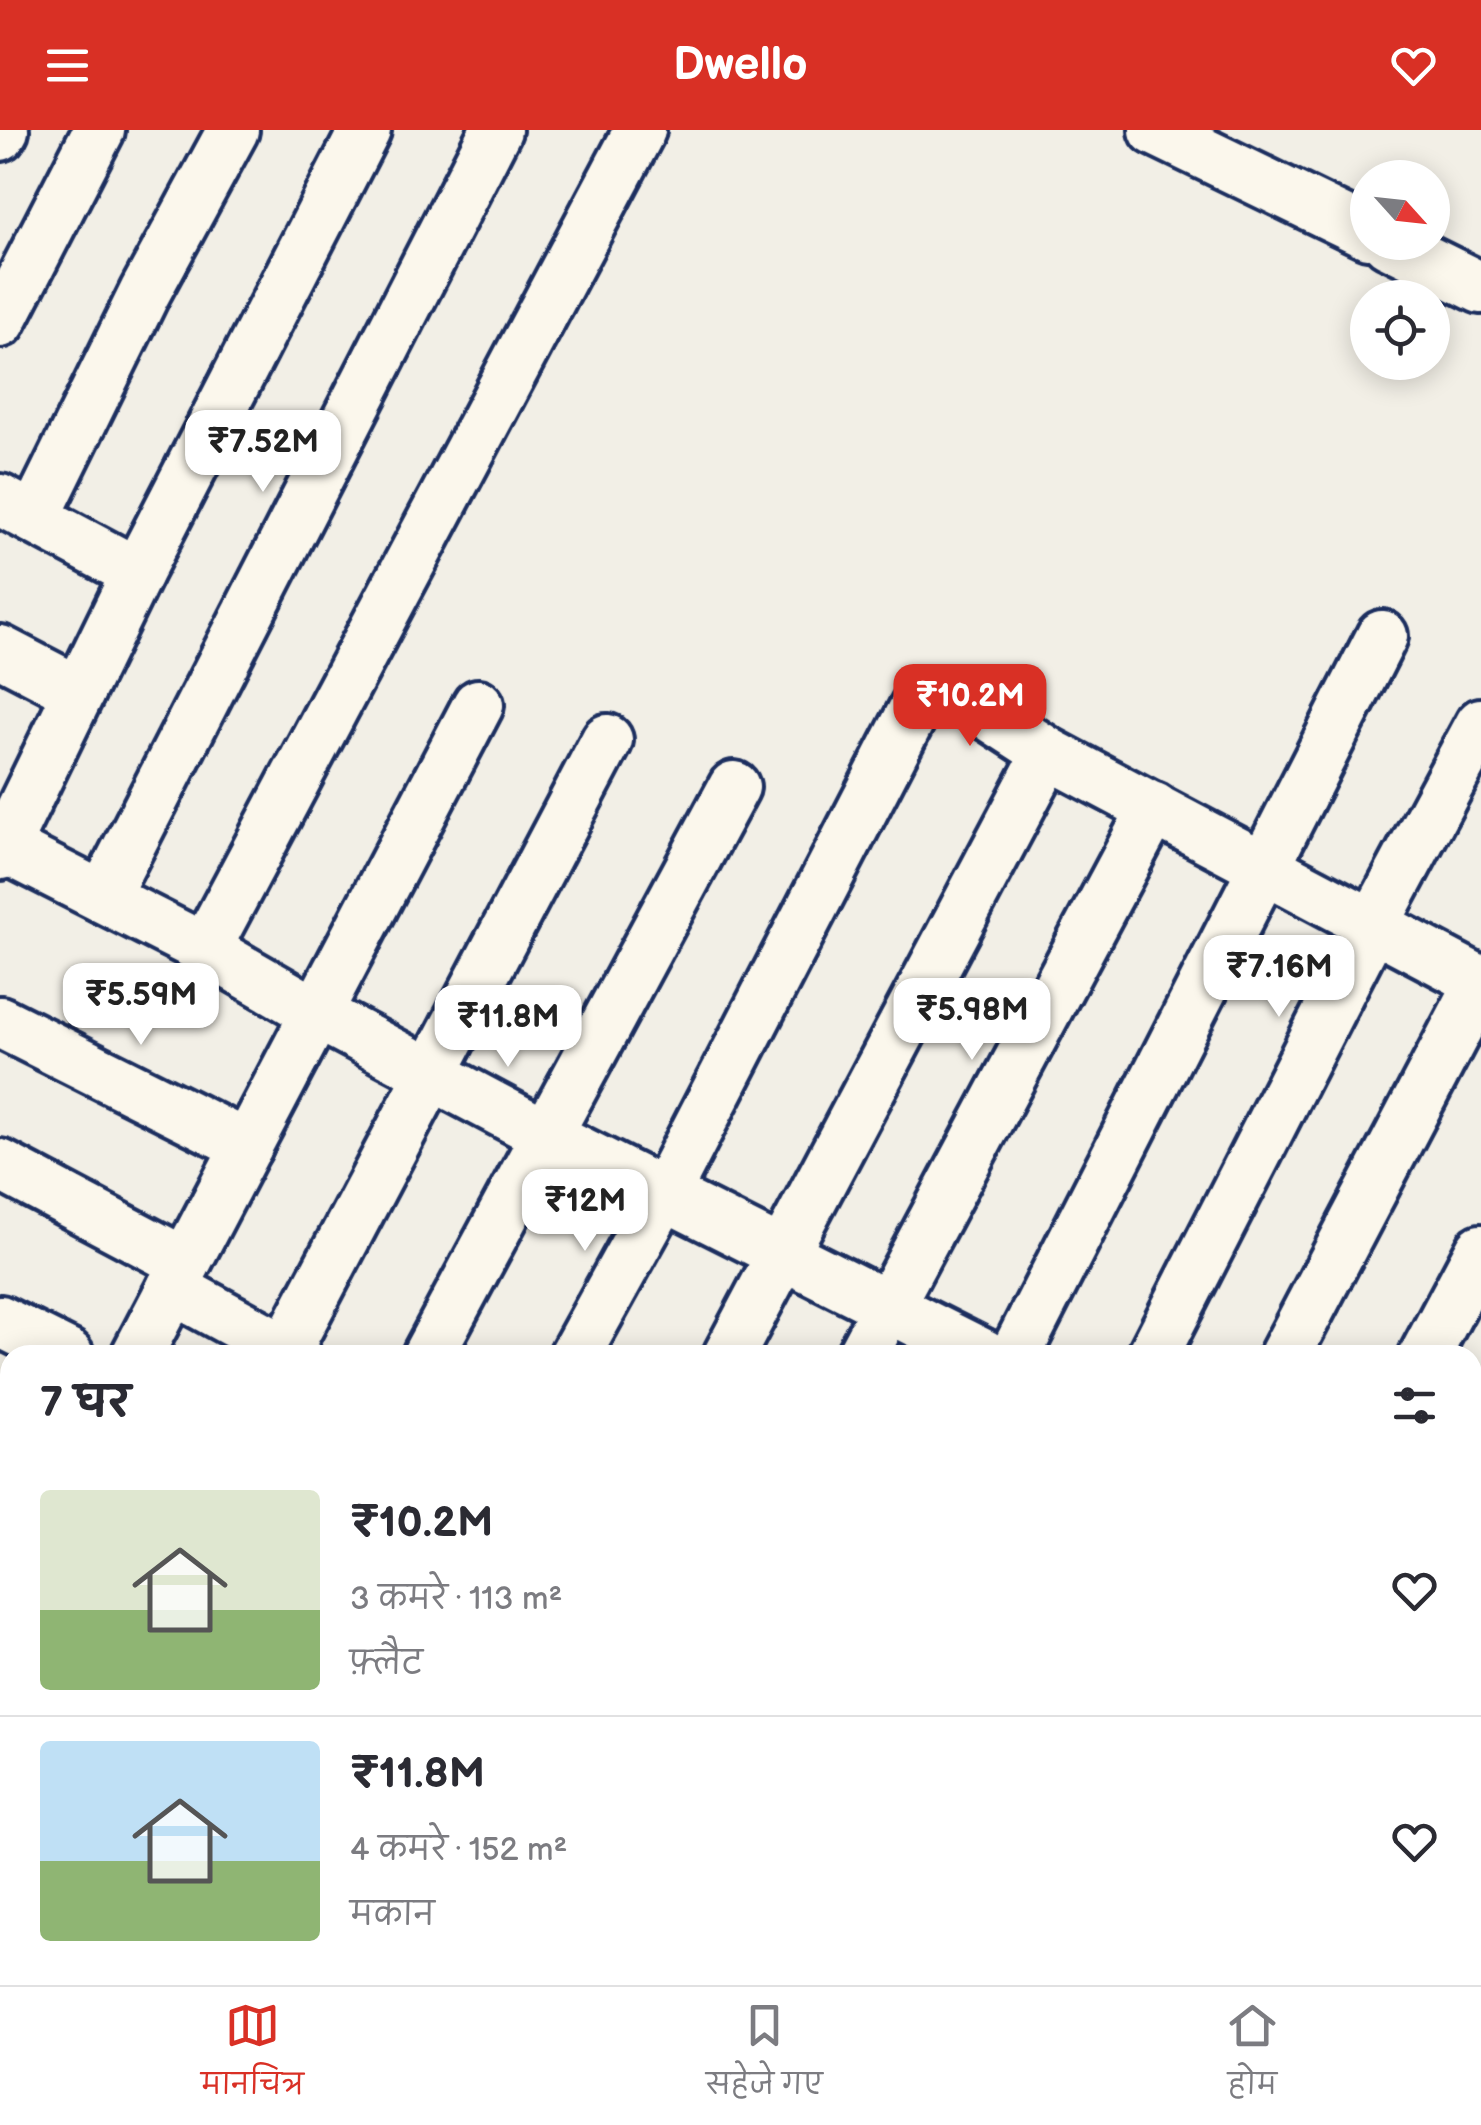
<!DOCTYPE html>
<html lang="hi">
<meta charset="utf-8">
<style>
body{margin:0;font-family:"Balsamiq Sans","Playpen Sans Deva",sans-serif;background:#f7f7f7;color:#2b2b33;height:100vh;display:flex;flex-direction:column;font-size:38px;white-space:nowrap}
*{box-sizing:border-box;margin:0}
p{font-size:32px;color:#7c7c81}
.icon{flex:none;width:55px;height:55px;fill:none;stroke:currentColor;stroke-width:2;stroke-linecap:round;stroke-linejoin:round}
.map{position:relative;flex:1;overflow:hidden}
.details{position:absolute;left:0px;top:1215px;width:1482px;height:640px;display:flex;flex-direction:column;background:#fff;border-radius:30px 30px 0 0;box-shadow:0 5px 25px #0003}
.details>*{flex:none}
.needle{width:65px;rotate:117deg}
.fabs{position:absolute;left:1350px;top:30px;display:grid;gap:20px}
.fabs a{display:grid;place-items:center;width:100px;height:100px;border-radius:50%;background:#fff;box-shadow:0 5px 25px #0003;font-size:50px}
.price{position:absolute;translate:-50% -85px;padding:0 22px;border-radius:20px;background:#fff;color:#222;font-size:32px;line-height:65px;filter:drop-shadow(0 2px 5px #0008)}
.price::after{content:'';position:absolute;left:50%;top:60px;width:30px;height:22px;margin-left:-15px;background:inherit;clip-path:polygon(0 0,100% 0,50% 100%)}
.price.active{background:#d93025;color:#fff}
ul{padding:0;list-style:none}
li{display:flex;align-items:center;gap:30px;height:250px;padding:0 40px}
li+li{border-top:2px solid #e1e1e2}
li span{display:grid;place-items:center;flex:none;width:280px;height:200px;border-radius:10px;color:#555}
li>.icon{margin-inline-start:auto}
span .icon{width:120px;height:120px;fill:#fffc;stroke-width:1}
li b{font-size:42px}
h2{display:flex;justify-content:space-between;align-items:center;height:120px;padding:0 40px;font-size:42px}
header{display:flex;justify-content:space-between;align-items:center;height:130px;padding:0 40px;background:#d93025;color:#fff;font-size:45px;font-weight:800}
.dock{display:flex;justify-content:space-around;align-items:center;height:140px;border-top:2px solid #e1e1e2;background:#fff;font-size:28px;color:#7c7c81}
.dock a{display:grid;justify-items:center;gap:5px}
.dock .active{color:#d93025}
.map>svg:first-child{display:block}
</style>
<header><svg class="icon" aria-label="menu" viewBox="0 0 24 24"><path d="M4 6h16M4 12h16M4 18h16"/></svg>Dwello<svg class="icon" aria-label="heart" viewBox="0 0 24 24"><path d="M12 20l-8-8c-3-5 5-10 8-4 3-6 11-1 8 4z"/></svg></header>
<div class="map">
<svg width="1481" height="1855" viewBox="0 0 1481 1855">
<rect width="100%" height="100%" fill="#f2efe6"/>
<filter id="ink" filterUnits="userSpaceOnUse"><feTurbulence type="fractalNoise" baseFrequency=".01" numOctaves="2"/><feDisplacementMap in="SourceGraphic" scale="20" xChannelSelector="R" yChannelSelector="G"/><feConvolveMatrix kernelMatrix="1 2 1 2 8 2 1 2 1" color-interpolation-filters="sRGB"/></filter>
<g filter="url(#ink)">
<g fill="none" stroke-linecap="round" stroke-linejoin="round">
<defs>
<g id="minor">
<polyline points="1155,0 1368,103"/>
<polyline points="0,5 3,0"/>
<polyline points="1388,112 1481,158"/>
<polyline points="0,192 99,0"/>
<polyline points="0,370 137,443"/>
<polyline points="34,388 145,162 233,0"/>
<polyline points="0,521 79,562"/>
<polyline points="0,715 205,819 316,883 546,1005 984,1225"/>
<polyline points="0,724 137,443 365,0"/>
<polyline points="103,767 496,0"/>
<polyline points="205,819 640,0"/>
<polyline points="0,892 247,1016"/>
<polyline points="0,1035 185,1133"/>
<polyline points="172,1158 295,1225"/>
<polyline points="0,1191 68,1225"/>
<polyline points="137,1225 478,575"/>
<polyline points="283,1225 607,610"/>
<polyline points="428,1225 734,657"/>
<polyline points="575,1225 665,1062 916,576 933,566 952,567 974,575 1048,623 1481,852 1285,1225"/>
<polyline points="729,1225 1048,623"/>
<polyline points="862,1225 1154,678"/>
<polyline points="1015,1225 1382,506"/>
<polyline points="1153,1225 1373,795 1481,594"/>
<polyline points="1425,1225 1481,1120"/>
<polyline points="0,1340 10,1345"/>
<polyline points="1472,1373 1481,1357"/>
<polyline points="0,1475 10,1455"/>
<polyline points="1472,1478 1481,1482"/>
<polyline points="0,1573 10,1578"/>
<polyline points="0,1761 10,1742"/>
<polyline points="499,1845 512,1855"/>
<polyline points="1456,1845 1475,1855"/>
<polyline points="92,1855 97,1845"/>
<polyline points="679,1855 684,1845"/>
<polyline points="821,1855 826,1845"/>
<polyline points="957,1855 962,1845"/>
<polyline points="1087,1855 1093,1845"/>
<polyline points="1213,1855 1218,1845"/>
<polyline points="1349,1855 1354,1845"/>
</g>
</defs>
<!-- minor casing -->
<use href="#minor" stroke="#1b2f5e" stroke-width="58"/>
<!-- minor -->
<use href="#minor" stroke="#fbf7ec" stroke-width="50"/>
</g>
</g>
</svg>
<div class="fabs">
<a><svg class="needle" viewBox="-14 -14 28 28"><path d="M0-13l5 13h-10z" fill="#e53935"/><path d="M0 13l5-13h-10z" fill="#7c7c81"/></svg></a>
<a><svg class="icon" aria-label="locate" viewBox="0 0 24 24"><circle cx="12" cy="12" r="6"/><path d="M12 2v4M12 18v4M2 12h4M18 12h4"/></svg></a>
</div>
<b class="price" style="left:263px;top:365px">₹7.52M</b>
<b class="price active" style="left:970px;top:619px">₹10.2M</b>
<b class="price" style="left:1279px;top:890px">₹7.16M</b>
<b class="price" style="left:141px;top:918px">₹5.59M</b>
<b class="price" style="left:972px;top:933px">₹5.98M</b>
<b class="price" style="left:508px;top:940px">₹11.8M</b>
<b class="price" style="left:585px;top:1124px">₹12M</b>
<section class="details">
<h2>7 घर<svg class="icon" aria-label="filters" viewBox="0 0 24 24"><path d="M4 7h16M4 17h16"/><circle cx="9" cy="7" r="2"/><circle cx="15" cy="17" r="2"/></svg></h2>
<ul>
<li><span style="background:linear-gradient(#dfe7d0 60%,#8fb573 0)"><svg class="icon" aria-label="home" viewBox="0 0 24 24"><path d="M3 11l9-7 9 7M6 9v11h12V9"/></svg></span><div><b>₹10.2M</b><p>3 कमरे · 113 m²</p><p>फ़्लैट</p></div><svg class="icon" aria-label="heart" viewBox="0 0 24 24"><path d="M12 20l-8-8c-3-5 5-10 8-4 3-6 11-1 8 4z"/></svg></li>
<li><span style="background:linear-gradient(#bfe0f5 60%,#8fb573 0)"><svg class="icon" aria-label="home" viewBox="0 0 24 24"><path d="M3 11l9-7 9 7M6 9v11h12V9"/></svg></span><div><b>₹11.8M</b><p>4 कमरे · 152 m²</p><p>मकान</p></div><svg class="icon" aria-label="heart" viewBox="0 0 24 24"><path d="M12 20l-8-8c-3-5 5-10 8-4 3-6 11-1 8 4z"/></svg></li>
</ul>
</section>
</div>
<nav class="dock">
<a class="active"><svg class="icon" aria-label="map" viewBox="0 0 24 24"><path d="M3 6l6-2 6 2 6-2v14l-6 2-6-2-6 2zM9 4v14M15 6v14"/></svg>मानचित्र</a>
<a><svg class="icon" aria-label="saved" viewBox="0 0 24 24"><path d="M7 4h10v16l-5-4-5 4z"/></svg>सहेजे गए</a>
<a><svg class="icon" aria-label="home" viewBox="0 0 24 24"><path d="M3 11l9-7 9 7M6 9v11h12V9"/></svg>होम</a>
</nav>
